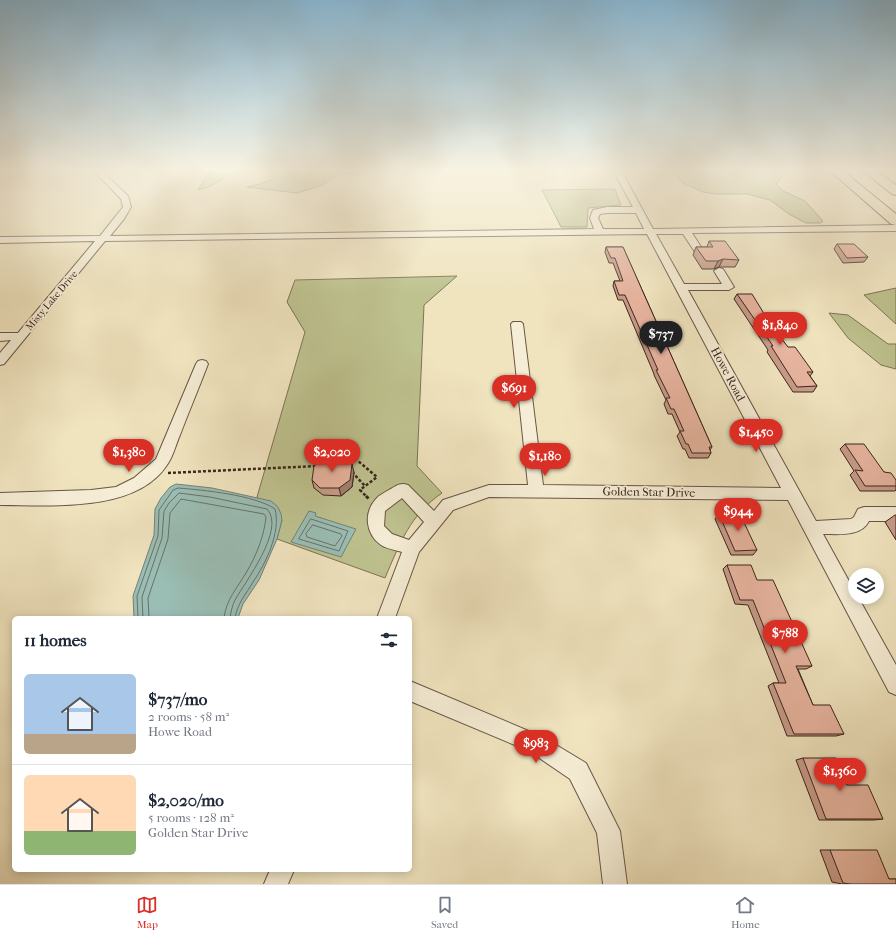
<!DOCTYPE html>
<meta charset="utf-8">
<style>
body{margin:0;font-family:"IM FELL French Canon",serif;background:#f6f6f7;color:#1f2937;height:100vh;display:flex;flex-direction:column;font-size:15px;white-space:nowrap}
*{box-sizing:border-box;margin:0}
p{font-size:13px;color:#747a83}
.icon{flex:none;width:22px;height:22px;fill:none;stroke:currentColor;stroke-width:2;stroke-linecap:round;stroke-linejoin:round}
.map{position:relative;flex:1;overflow:hidden}
.drawer{position:absolute;left:12px;top:616px;width:400px;height:256px;display:flex;flex-direction:column;background:#fff;border-radius:6px;box-shadow:0 2px 10px #0003}
.drawer>*{flex:none}
.buttons{position:absolute;left:848px;top:568px;display:grid;gap:8px}
.buttons a{display:grid;place-items:center;width:36px;height:36px;border-radius:50%;background:#fff;box-shadow:0 2px 10px #0003;font-size:20px}
.price{position:absolute;translate:-50% -34px;padding:0 9px;border-radius:14px;background:#d93025;color:#fff;font-size:13px;line-height:26px;filter:drop-shadow(0 1px 2px #0008)}
.price::after{content:'';position:absolute;left:50%;top:24px;width:12px;height:9px;margin-left:-6px;background:inherit;clip-path:polygon(0 0,100% 0,50% 100%)}
.price.on{background:#222;color:#fff}
ul{padding:0;list-style:none}
li{display:flex;align-items:center;gap:12px;height:100px;padding:0 12px}
li+li{border-top:1px solid #e0e1e3}
li span{display:grid;place-items:center;flex:none;width:112px;height:80px;border-radius:6px;color:#555}
li>.icon{margin-inline-start:auto}
span .icon{width:48px;height:48px;fill:#fffc;stroke-width:1}
li b{font-size:17px}
h2{display:flex;justify-content:space-between;align-items:center;height:48px;padding:0 12px;font-size:17px}
.tab-bar{display:flex;justify-content:space-around;align-items:center;height:56px;border-top:1px solid #e0e1e3;background:#fff;font-size:11px;color:#747a83}
.tab-bar a{display:grid;justify-items:center;gap:2px}
.tab-bar .on{color:#d93025}
.map>svg:first-child{display:block}
</style>
<div class="map">
<svg width="896" height="884" viewBox="0 0 896 884">
<rect width="100%" height="100%" fill="#f0e4bf"/>
<filter id="stains"><feTurbulence type="fractalNoise" baseFrequency=".005" numOctaves="4"/><feColorMatrix values="0 0 0 0 .2 0 0 0 0 .09 0 0 0 0 .02 0 0 0 .5 -.17"/></filter>
<radialGradient id="worn" r=".72"><stop offset=".6" stop-color="#630" stop-opacity="0"/><stop offset="1" stop-color="#630" stop-opacity=".3"/></radialGradient>
<!-- green -->
<g fill="#bec28f" stroke="#7c7456">
<path d="M210,170h21c-9,11 -19,17 -33,20z"/>
<polygon points="269,170 409,170 341,174 320,186 297,193 247,187 263,183 273,179"/>
<polygon points="673,170 780,170 783,175 776,184 783,191 805,201 823,221 821,223 806,223 789,214 770,200 747,194 716,194 703,192 681,182"/>
<polygon points="615,189 621,205 588,208 587,227 561,227 542,190"/>
<path d="M457,276l-33,29 -7,161 25,27c-32,22 -42,50 -57,85l-108,-39 5,-19 -25,-23 48,-165 -18,-30 8,-22z"/>
<polygon points="896,288 896,324 864,295"/>
<polygon points="829,313 848,315 888,344 896,344 896,369 881,365 848,338"/>
</g>
<!-- water -->
<g fill="#9abeb5" stroke="#748178">
<polygon points="176,484 212,488 271,501 278,507 281,514 282,520 277,539 259,580 243,604 238,618 134,618 133,596 154,535 155,509 161,498 170,487"/>
<polygon points="309,511 316,513 315,516 356,529 341,557 291,542"/>
</g>
<g fill="none" stroke-linecap="round" stroke-linejoin="round">
<!-- shore -->
<g stroke="#6a7268" stroke-width="1">
<polygon points="311,519 348,531 339,551 299,539"/>
<polygon points="313,525 341,534 342,536 335,546 307,537 306,534"/>
<path d="M138,618l-1,-22 21,-60 1,-26 14,-20 5,-2c25,2 77,7 97,21 6,23 -9,54 -22,73 -7,12 -16,22 -18,36"/>
<path d="M143,618l-1,-21 20,-59 2,-27 5,-8 10,-10 31,4 57,12c19,20 -22,73 -32,91 -3,6 -4,12 -5,18"/>
<path d="M149,618l-1,-20 20,-59 2,-26 11,-14 83,15 2,3c-2,20 -10,39 -20,56 -9,15 -20,27 -22,45"/>
</g>
<defs>
<g id="minor">
<path d="M93,170h8l27,26 3,11 -7,12 -14,17 484,-7 -4,-11 3,-8 14,-3h26l-20,-37h8l32,59 243,-4v6l-204,2 11,17 -5,3 -3,-1 -12,-18h-27l28,50h38l-8,-13 5,-3 4,1 11,18 -5,3h-41l128,231 35,-2 3,-2 4,-8 6,-2h32v14h-27c-8,16 -30,13 -46,13l32,58v5h3l38,68v30l-7,-3 -101,-192 -299,-3 -36,13 -34,42 -24,66h-18l25,-66c-6,-2 -15,-3 -21,-7 -15,-10 -18,-32 -5,-46 3,-4 8,-6 13,-9 7,-4 11,-8 19,-5l26,26 9,-11 46,-15h39l-17,-161 2,-2h8l2,2 20,161 238,3 -134,-254 -542,7 -101,123 -4,1v-12l11,-13 -11,1v-8h18l77,-92 -95,2v-6l100,-1 23,-29 -2,-8zM607,213h29l8,16h-41l-5,-11 2,-4zM402,498l22,24 -15,18 -17,-6 -8,-8 1,-15z"/>
<path d="M202,360l4,1 2,3c-9,24 -19,47 -28,71 -4,9 -7,22 -13,30 -31,48 -117,40 -167,40v-12l91,-3 25,-3 18,-9 22,-19 40,-95 2,-3z"/>
<polygon points="410,681 543,737 586,763 620,831 627,884 603,884 597,833 570,779 529,751 410,701"/>
<polygon points="270,870 294,870 288,884 264,884"/>
</g>
<g id="highway">
<polygon points="829,170 842,170 896,214 896,225 891,224"/>
<polygon points="862,170 875,170 896,185 896,195 892,194"/>
</g>
</defs>
<!-- minor casing -->
<use href="#minor" stroke="#685545" stroke-width="2"/>
<!-- highway casing -->
<use href="#highway" stroke="#3b251c" stroke-width="2"/>
<!-- path-far1 -->
<g stroke="#3b251c" stroke-width="2.5" stroke-dasharray="3 2" stroke-linecap="butt">
<polyline points="337,459 345,450 377,477 360,490 367,497"/>
<polyline points="352,472 365,486"/>
<polyline points="168,473 317,466"/>
</g>
<!-- path -->
<polyline stroke="#3b251c" stroke-width="3" stroke-dasharray="3.5 2.5" stroke-linecap="butt" points="366,496 370,500"/>
<!-- minor -->
<use href="#minor" fill="#f5edd5" fill-rule="evenodd"/>
<!-- highway -->
<use href="#highway" fill="#f0e4bf" fill-rule="evenodd"/>
</g>
<!-- wall -->
<g fill="#c89c8a" stroke="#3b251c">
<polygon points="709,241 739,260 735,267 719,267 714,269 702,269 693,255 696,247 707,247"/>
<polygon points="837,244 868,257 864,262 843,263 834,249"/>
<polygon points="606,247 623,247 712,447 710,450 711,453 708,458 689,458 685,449 683,449 677,436 680,432 672,414 668,414 664,404 666,400 654,375 654,374 623,300 618,300 613,286 614,281 620,281 613,263 609,263 605,252"/>
<polygon points="737,294 788,347 813,372 810,376 817,386 813,392 793,392 767,352 768,350 734,299"/>
<polygon points="845,444 884,472 896,480 896,490 895,491 860,491 850,475 854,471 840,449"/>
<polygon points="354,472 352,487 341,496 323,495 314,488 312,480"/>
<polygon points="719,514 757,550 753,555 731,555 715,519"/>
<polygon points="895,515 896,515 896,540 885,522"/>
<polygon points="727,565 757,580 812,666 806,669 798,669 813,705 844,734 836,736 787,736 768,686 773,683 779,683 748,605 735,604 723,569"/>
<polygon points="803,758 847,785 883,819 874,820 819,820 796,760"/>
<polygon points="820,850 830,850 889,879 896,879 896,884 842,884 832,882"/>
</g>
<!-- shaded-wall -->
<g fill="#a27f70" stroke="#3b251c">
<polygon points="723,259 719,267 714,269 718,261"/>
<polygon points="352,464 354,472 352,487 341,496 339,488"/>
</g>
<!-- building -->
<g fill="#e8b5a0" stroke="#3b251c">
<polygon points="709,241 725,241 739,260 723,259 718,261 706,261 696,247 713,247"/>
<polygon points="837,244 854,244 868,257 847,258"/>
<polygon points="606,247 623,247 712,447 709,447 711,453 692,453 688,444 686,444 680,431 684,431 674,409 671,409 666,398 670,398 656,370 658,370 625,295 619,295 614,281 623,281 615,258 611,258"/>
<polygon points="737,294 752,294 779,338 781,338 788,347 795,347 813,372 807,372 817,386 797,387 771,346 773,346"/>
<polygon points="845,444 864,444 884,472 891,473 896,480 896,486 865,486 855,470 863,471"/>
<polygon points="326,457 343,457 352,464 350,480 339,488 320,488 312,480 314,466"/>
<polygon points="719,514 740,514 757,550 735,551"/>
<polygon points="727,565 751,565 757,580 773,580 812,666 796,666 813,705 830,705 844,734 794,734 773,683 786,683 753,600 740,600"/>
<polygon points="803,758 836,758 847,785 868,785 883,819 826,819"/>
<polygon points="830,850 877,850 889,879 896,879 896,884 851,884 843,883"/>
</g>
<!-- sky -->
<linearGradient id="sky" x2="0" y2="1"><stop stop-color="#89b8d4"/><stop offset="0.58" stop-color="#f8f3e2"/><stop offset="1" stop-color="#f8f3e2" stop-opacity="0"/></linearGradient>
<rect width="896" height="293" fill="url(#sky)"/>
<g text-anchor="middle" stroke-width="3.5" stroke-linejoin="round" paint-order="stroke">
<!-- far-street labels -->
<g font-size="10" fill="#3b251c" stroke="#f5edd5">
<text transform="translate(51 300) rotate(-50)" y="4">Misty Lake Drive</text>
</g>
<!-- street labels -->
<g font-size="12" fill="#3b251c" stroke="#f5edd5">
<text transform="translate(728 374) rotate(62)" y="4">Howe Road</text>
<text transform="translate(649 492) rotate(1)" y="4">Golden Star Drive</text>
</g>
</g>
<rect width="100%" height="100%" filter="url(#stains)"/>
<rect width="100%" height="100%" fill="url(#worn)"/>
</svg>
<div class="buttons">
<a><svg class="icon" aria-label="layers" viewBox="0 0 24 24"><path d="M12 4l9 5-9 5-9-5zM3 14l9 5 9-5"/></svg></a>
</div>
<b class="price" style="left:780px;top:346px">$1,840</b>
<b class="price on" style="left:661px;top:355px">$737</b>
<b class="price" style="left:514px;top:409px">$691</b>
<b class="price" style="left:756px;top:453px">$1,450</b>
<b class="price" style="left:129px;top:473px">$1,380</b>
<b class="price" style="left:332px;top:473px">$2,020</b>
<b class="price" style="left:545px;top:477px">$1,180</b>
<b class="price" style="left:738px;top:532px">$944</b>
<b class="price" style="left:785px;top:654px">$788</b>
<b class="price" style="left:536px;top:764px">$983</b>
<b class="price" style="left:840px;top:792px">$1,360</b>
<section class="drawer">
<h2>11 homes<svg class="icon" aria-label="filters" viewBox="0 0 24 24"><path d="M4 7h16M4 17h16"/><circle cx="9" cy="7" r="2"/><circle cx="15" cy="17" r="2"/></svg></h2>
<ul>
<li><span style="background:linear-gradient(#a9c7e8 75%,#b9a48a 0)"><svg class="icon" aria-label="home" viewBox="0 0 24 24"><path d="M3 11l9-7 9 7M6 9v11h12V9"/></svg></span><div><b>$737/mo</b><p>2 rooms · 58 m²</p><p>Howe Road</p></div></li>
<li><span style="background:linear-gradient(#ffd9b3 70%,#8fb573 0)"><svg class="icon" aria-label="home" viewBox="0 0 24 24"><path d="M3 11l9-7 9 7M6 9v11h12V9"/></svg></span><div><b>$2,020/mo</b><p>5 rooms · 128 m²</p><p>Golden Star Drive</p></div></li>
</ul>
</section>
</div>
<nav class="tab-bar">
<a class="on"><svg class="icon" aria-label="map" viewBox="0 0 24 24"><path d="M3 6l6-2 6 2 6-2v14l-6 2-6-2-6 2zM9 4v14M15 6v14"/></svg>Map</a>
<a><svg class="icon" aria-label="saved" viewBox="0 0 24 24"><path d="M7 4h10v16l-5-4-5 4z"/></svg>Saved</a>
<a><svg class="icon" aria-label="home" viewBox="0 0 24 24"><path d="M3 11l9-7 9 7M6 9v11h12V9"/></svg>Home</a>
</nav>
